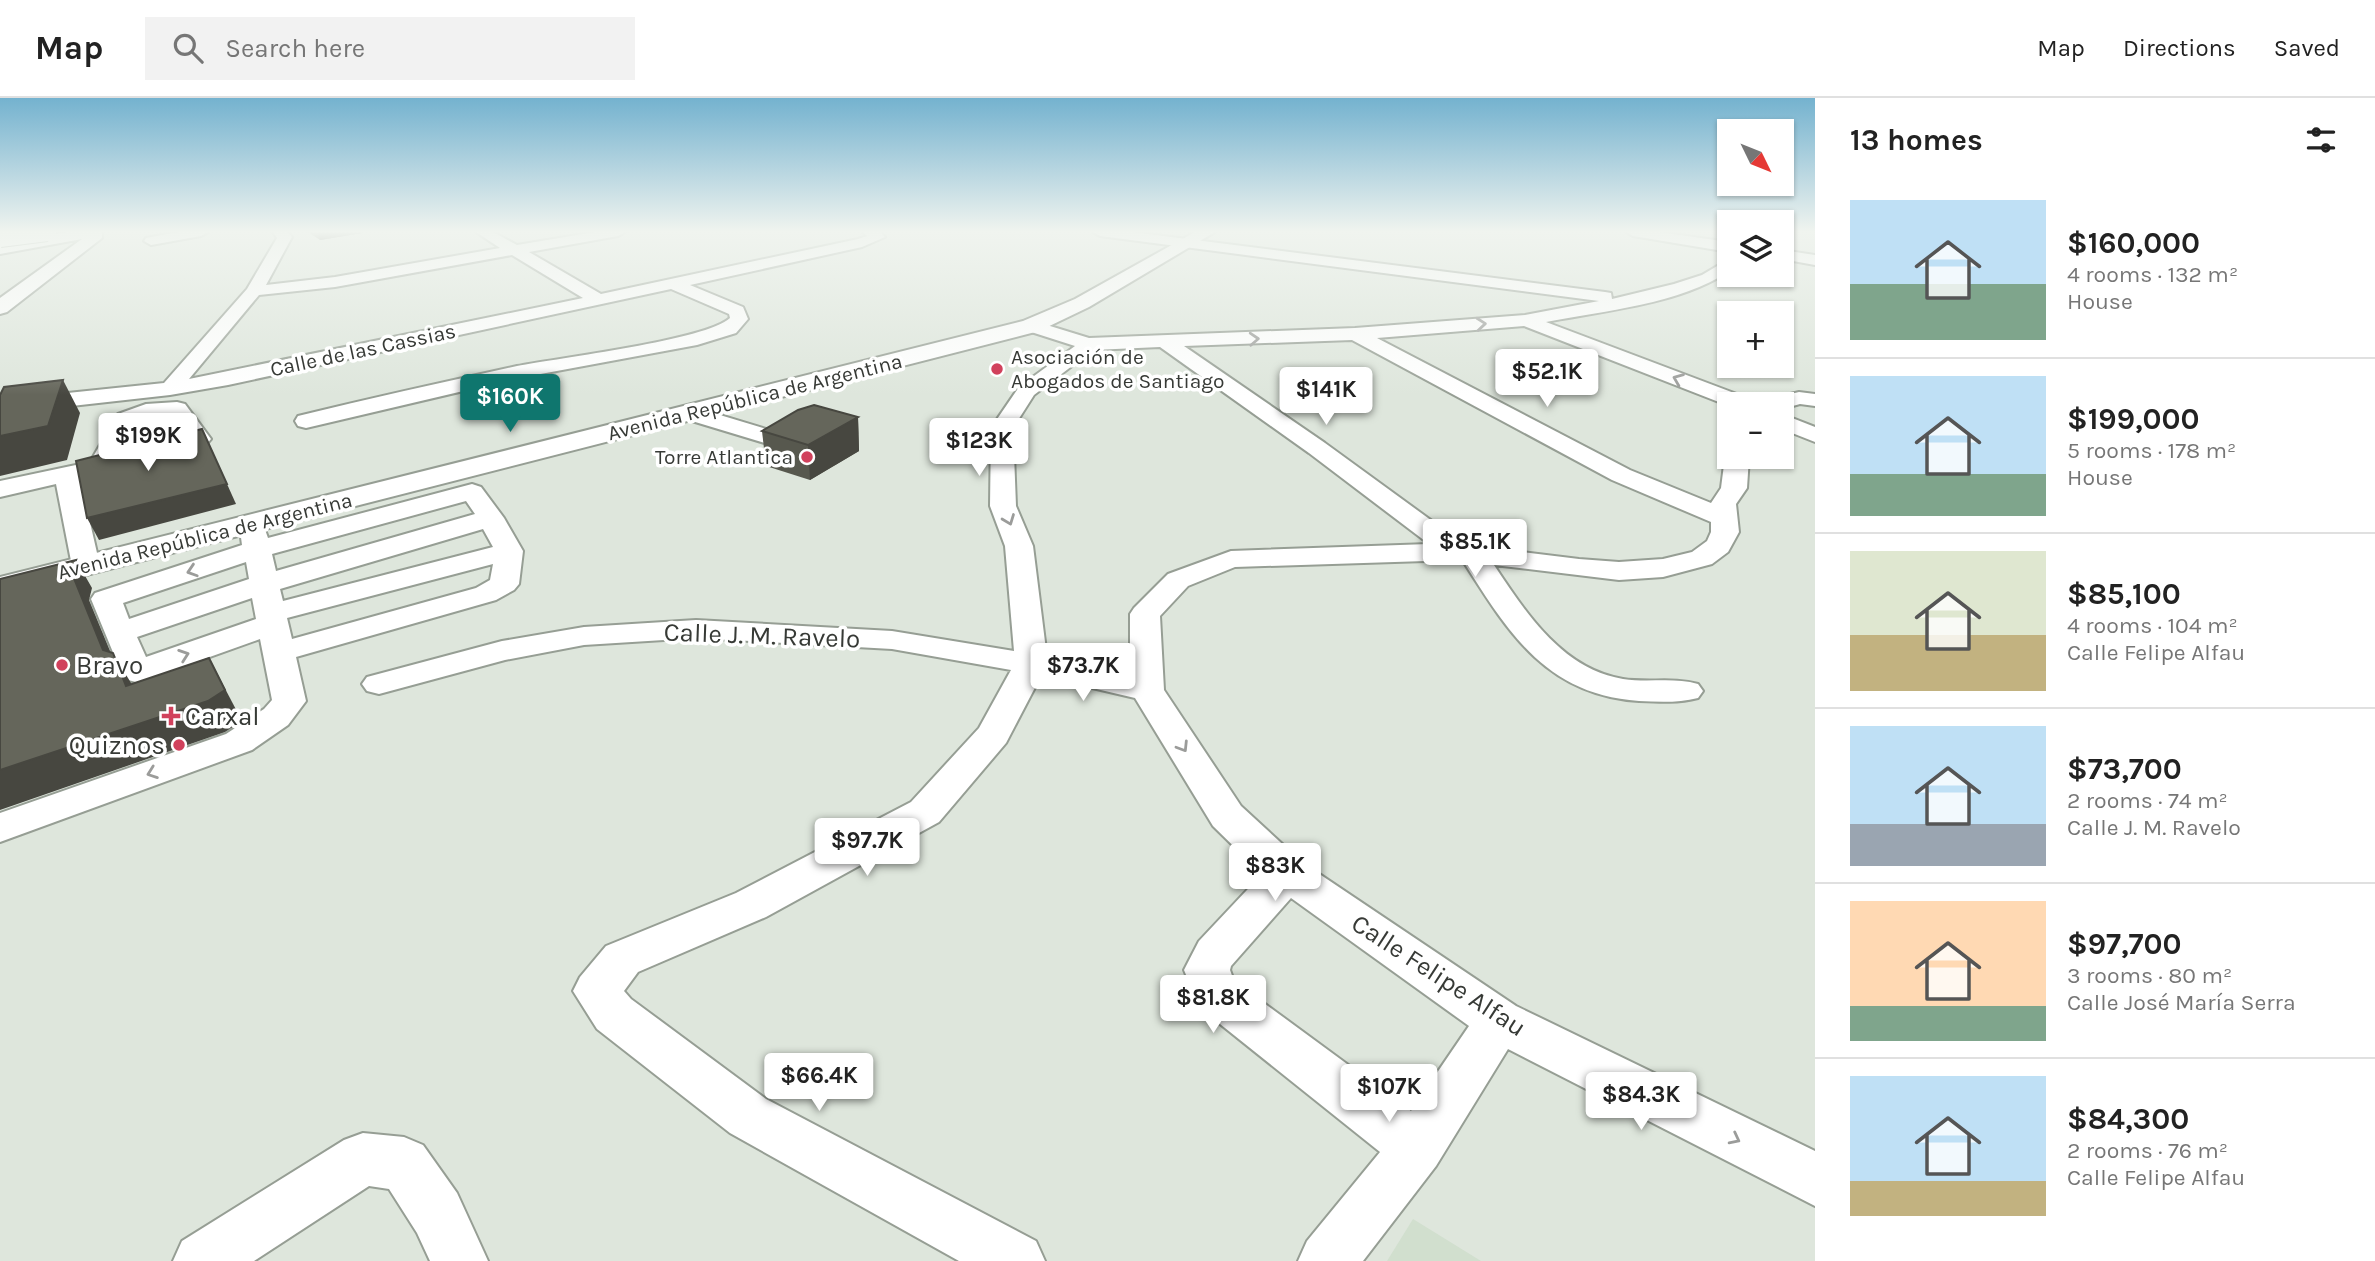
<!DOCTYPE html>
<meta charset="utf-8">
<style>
body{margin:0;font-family:Karla,sans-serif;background:#f2f2f2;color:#222;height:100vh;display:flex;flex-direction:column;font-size:26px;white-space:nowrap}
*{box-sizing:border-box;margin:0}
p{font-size:23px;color:#767676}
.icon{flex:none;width:38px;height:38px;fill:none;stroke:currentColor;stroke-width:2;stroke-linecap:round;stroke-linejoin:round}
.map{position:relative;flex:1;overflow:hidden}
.drawer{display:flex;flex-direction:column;background:#fff;width:560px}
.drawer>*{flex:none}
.needle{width:46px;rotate:133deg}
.buttons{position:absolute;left:1717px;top:21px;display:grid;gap:14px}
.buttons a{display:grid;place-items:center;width:77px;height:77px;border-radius:0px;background:#fff;box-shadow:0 2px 5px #0004;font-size:35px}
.price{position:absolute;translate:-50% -60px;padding:0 16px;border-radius:7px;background:#fff;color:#222;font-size:23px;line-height:46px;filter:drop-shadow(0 2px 4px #0008)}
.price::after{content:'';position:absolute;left:50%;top:42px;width:21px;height:16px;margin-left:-10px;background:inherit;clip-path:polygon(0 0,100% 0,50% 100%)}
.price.selected{background:#0f766e;color:#fff}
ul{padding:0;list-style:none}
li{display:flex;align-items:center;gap:21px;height:175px;padding:0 35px}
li+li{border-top:2px solid #e0e0e0}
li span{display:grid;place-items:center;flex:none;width:196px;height:140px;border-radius:0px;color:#555}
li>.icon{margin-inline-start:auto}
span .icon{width:84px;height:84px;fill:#fffc;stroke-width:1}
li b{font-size:30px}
h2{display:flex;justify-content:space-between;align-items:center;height:84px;padding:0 35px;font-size:30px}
header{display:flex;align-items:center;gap:42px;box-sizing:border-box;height:98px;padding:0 35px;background:#fff;border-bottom:2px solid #e0e0e0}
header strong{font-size:33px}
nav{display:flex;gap:38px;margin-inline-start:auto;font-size:24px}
.search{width:490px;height:63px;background:#f2f2f2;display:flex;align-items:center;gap:18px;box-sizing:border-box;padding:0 24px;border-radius:0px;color:#767676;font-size:26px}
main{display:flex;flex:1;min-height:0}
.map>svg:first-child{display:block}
</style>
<header>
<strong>Map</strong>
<div class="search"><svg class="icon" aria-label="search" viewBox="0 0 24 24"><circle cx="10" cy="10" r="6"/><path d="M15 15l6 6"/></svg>Search here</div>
<nav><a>Map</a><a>Directions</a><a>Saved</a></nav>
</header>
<main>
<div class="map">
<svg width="1815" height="1163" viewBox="0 0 1815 1163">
<rect width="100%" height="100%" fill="#dee6dc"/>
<!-- built -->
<polygon fill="#d1dfce" points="1413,1121 1481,1163 1387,1163"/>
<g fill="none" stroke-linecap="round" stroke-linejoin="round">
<defs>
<g id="minor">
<polygon points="178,134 208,134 201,138 151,147 144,143 146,140"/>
<path d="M273,134h15l4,5 -26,48 69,-8 165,-29 -24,-16h17l24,13 78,-13h30l-7,4 -89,16 72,42 257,-55 9,-3 -4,-4h17l5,5 -23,10 -172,38 53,22 5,12 -12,14 -39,12 -178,33 -213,50 -8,-2 -3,-5 3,-5c73,-18 146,-34 219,-50 41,-8 190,-26 213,-48l-1,-4 -58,-25 -443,96 -58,10 -170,19v-14l164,-17 83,-94 30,-51zM512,157l71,43 -394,81 70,-84 76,-8z"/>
<path d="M1093,134h39l473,60 6,1 1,6 62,-15 28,-9 27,-16v12c-48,33 -126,40 -183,51l204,77 3,5h-24v2l-205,-80 -147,12 253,132 81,33 10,-15 4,-31 4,-5v5h20l-2,31 -11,16 3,28 -11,20 -16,12 -49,13 -44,3 -125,-15c32,48 68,104 129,114 25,4 51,-2 75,5l5,7 -5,7c-19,5 -39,4 -59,3 -93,-6 -131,-69 -176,-140l-6,-1 -222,7 -47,19 -28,30 4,74 77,116 62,57 213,143 299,145v55l-307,-157 -72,117 -73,95h-65l9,-20 73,-89 -180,-144 -16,-38 15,-29 63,-67 -49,-48 -78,-128 -94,-22 -35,67 -67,79 -173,95 -128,55 -14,19 7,8 135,100 270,142 9,20h-86l-229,-128 -133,-104 -24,-38 7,-14 26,-31 130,-53 175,-91 68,-74 32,-58 -119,-21 -196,-11 -112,7 -79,15 -126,34 -12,-3 -5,-7 5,-7 135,-36 82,-14 112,-7 196,11 122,20 -9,-105 -15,-40 1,-78 28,-41 56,-41 -50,-16 -3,-4 3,-4h12l52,16 266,-10 170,-13 74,-14 -499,-65zM1352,242l260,140 99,42v10l-4,9 -15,11 -29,7 -44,3 -40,-3 -114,-14 -140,-102 -141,-97zM1160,249l149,106 120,91 -198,7 -63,23 -34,34 -4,6v62l-83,-18 -14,-112 -17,-40 -3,-78 21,-33 59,-45zM1291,800l178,128 -58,85 -177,-130 -4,-11 1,-4z"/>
<polygon points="1626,134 1659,134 1729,144 1729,154 1633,138"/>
<polygon points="1782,152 1815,157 1815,167 1782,161"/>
<polygon points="1799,294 1815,296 1815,308 1800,306 1782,311 1782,306 1766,306 1769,301"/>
<path d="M177,304l8,2 26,35c-10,14 -37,21 -53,17l-4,-5 4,-5 28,-8 -15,-22c-36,2 -37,9 -54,40l13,1 3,5 -3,5 -50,12 20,87 -4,6 -10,3 -10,-3 -4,-6 -16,-82 -56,13v-16l90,-19 28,-48 28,-10z"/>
<polygon points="690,308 776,334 780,339 776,344 768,346 682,320 679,315 682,310"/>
<polygon points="1782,316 1815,329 1815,344 1782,331"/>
<path d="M472,386l9,3 23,31 19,33 -4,33 -5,6 -18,10 -200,57 10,44 -18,24 -36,25 -252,92v-29l226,-79 38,-25 8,-9 -12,-61 -112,40 -12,3 -12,-3 -33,-80 4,-6 147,-48 -2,-15 3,-6 10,-2 10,2 5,14zM466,403l9,13 -199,57 -4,-17zM483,431l10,18 -210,54 -3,-12zM246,464l3,17 -120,40 -6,-16zM493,466l-3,16 -14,8 -184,51 -5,-21zM252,500l4,21 -110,38 -9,-20z"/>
<polygon points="363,1035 404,1039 423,1047 457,1095 488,1163 430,1163 417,1135 389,1091 369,1088 254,1163 173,1163 182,1143 344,1042"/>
</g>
<g id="major">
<polygon points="66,134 102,134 102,140 7,214 0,216 0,200 82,141 0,156 0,146"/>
<polygon points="1195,134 1215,134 1089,209 1039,233 0,499 0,479 1023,223 1075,201"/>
</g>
</defs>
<!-- minor casing -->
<use href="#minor" stroke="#969e94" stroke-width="4"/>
<!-- major casing -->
<use href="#major" stroke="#969e94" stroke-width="4"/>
<!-- minor -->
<use href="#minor" fill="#fff" fill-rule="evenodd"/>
<!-- major -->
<use href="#major" fill="#fff" fill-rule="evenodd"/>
<defs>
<polyline id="highway-bridge" points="0,140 47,134"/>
</defs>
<!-- highway-bridge casing -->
<use href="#highway-bridge" stroke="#969e94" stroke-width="20" stroke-linecap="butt"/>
<!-- highway-bridge -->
<use href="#highway-bridge" stroke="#fff" stroke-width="18"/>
</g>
<!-- wall -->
<g fill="#57584e">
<polygon points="308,134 362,134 362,135 320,142"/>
<polygon points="858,319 859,353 810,382 766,368 762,333"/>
</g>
<!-- shaded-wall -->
<g fill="#474740">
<polygon points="317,134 362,134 362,135 320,142"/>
<polygon points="63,282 80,315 67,362 0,378 0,338"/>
<polygon points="858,319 859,353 810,382 808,347"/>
<polygon points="227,386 236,406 99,442 87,420"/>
<polygon points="76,462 92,490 89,502 122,582 103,552 71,473"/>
<polygon points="113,555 131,585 145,619 126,588"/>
<polygon points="209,560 242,623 225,634 0,712 0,672"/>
</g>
<!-- building -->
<g fill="#65665b" stroke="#474740" stroke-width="2">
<polygon points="63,282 48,328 0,338 0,297 4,289"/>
<polygon points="814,307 858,319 808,347 762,333 798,312"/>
<polygon points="202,331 227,386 87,420 76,363"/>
<polygon points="76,462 71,473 103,552 113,555 126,588 209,560 225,592 208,603 0,672 0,481"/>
</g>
<!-- one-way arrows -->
<defs><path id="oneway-chevron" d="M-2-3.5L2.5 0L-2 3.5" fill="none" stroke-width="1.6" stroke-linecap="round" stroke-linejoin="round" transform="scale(1.75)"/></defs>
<g stroke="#9b9c9a">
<use href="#oneway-chevron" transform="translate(1481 226) rotate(-5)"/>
<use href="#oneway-chevron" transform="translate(1254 241) rotate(-3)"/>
<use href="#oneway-chevron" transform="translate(1678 281) rotate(-158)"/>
<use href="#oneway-chevron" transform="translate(1009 422) rotate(69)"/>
<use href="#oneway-chevron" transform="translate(192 473) rotate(162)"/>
<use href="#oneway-chevron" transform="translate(184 557) rotate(-19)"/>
<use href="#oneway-chevron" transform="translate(1183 649) rotate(58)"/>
<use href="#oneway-chevron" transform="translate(152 675) rotate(160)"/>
<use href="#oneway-chevron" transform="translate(1735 1041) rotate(27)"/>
</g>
<!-- sky -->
<linearGradient id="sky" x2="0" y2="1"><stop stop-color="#74b2cf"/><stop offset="0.45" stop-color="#f0f4ef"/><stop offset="1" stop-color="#f0f4ef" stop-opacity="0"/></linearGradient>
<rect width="1815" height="297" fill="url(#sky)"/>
<!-- markers -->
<g fill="#d1415c" stroke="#fff" stroke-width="2.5">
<circle cx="997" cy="271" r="7"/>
<circle cx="807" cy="359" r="7"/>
<circle cx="62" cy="567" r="7"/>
<path d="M167.5 607.5h7v7h7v7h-7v7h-7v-7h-7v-7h7z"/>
<circle cx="179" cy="647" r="7"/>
</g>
<g text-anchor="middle" stroke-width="7" stroke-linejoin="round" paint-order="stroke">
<!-- far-street labels -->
<g font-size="21" fill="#373a36" stroke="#fff">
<text transform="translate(363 252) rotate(-12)" y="7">Calle de las Cassias</text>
<text transform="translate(755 299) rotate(-14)" y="7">Avenida República de Argentina</text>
<text transform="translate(205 438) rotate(-14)" y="7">Avenida República de Argentina</text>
</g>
<!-- far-poi labels -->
<g font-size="21" fill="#373a36" stroke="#fff" text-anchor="start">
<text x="1011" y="266">Asociación de<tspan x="1011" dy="24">Abogados de Santiago</tspan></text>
<text x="793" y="366" text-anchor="end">Torre Atlantica</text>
</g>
<!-- street labels -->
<g font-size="26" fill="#373a36" stroke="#fff">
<text transform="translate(762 537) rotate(2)" y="9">Calle J. M. Ravelo</text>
<text transform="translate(1439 877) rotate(33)" y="9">Calle Felipe Alfau</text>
</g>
<!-- poi labels -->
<g font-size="26" fill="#373a36" stroke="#fff" text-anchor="start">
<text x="76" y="576">Bravo</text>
<text x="185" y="627">Carxal</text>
<text x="165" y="656" text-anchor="end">Quiznos</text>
</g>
</g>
</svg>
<div class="buttons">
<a><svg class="needle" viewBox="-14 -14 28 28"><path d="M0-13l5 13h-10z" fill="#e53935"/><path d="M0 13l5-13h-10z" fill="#767676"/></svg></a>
<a><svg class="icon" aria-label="layers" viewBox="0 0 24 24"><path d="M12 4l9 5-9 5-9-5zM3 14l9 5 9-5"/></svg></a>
<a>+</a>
<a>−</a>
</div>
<b class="price" style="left:1547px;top:311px">$52.1K</b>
<b class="price" style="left:1326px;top:329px">$141K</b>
<b class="price selected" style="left:510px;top:336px">$160K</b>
<b class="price" style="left:148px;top:375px">$199K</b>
<b class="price" style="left:979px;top:380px">$123K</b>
<b class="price" style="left:1475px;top:481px">$85.1K</b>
<b class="price" style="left:1083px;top:605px">$73.7K</b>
<b class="price" style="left:867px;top:780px">$97.7K</b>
<b class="price" style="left:1275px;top:805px">$83K</b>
<b class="price" style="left:1213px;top:937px">$81.8K</b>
<b class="price" style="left:819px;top:1015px">$66.4K</b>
<b class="price" style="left:1389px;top:1026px">$107K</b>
<b class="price" style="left:1641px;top:1034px">$84.3K</b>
</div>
<section class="drawer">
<h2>13 homes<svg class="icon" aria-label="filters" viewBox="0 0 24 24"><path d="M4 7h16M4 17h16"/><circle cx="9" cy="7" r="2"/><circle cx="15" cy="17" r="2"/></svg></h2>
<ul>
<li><span style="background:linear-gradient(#bfe0f5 60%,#7fa58c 0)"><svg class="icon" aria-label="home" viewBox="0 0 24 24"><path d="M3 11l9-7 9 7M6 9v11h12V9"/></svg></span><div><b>$160,000</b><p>4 rooms · 132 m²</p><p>House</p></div></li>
<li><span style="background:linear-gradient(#bfe0f5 70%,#7fa58c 0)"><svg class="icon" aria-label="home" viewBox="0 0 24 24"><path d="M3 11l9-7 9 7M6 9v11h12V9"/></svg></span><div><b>$199,000</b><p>5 rooms · 178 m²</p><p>House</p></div></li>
<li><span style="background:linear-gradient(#dfe7d0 60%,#c2b280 0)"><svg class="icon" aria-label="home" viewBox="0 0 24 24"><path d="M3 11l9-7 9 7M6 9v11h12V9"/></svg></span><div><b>$85,100</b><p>4 rooms · 104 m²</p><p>Calle Felipe Alfau</p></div></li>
<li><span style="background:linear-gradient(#bfe0f5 70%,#9aa5b1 0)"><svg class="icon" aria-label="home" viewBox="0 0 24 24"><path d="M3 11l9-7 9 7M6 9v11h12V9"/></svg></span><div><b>$73,700</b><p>2 rooms · 74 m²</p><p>Calle J. M. Ravelo</p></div></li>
<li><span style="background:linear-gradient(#ffd9b3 75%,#7fa58c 0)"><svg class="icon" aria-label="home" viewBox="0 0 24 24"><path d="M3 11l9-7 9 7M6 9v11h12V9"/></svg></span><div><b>$97,700</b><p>3 rooms · 80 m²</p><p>Calle José María Serra</p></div></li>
<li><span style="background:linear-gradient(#bfe0f5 75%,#c2b280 0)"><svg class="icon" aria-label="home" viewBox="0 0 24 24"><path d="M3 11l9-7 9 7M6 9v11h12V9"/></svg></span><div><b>$84,300</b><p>2 rooms · 76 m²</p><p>Calle Felipe Alfau</p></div></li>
</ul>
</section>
</main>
